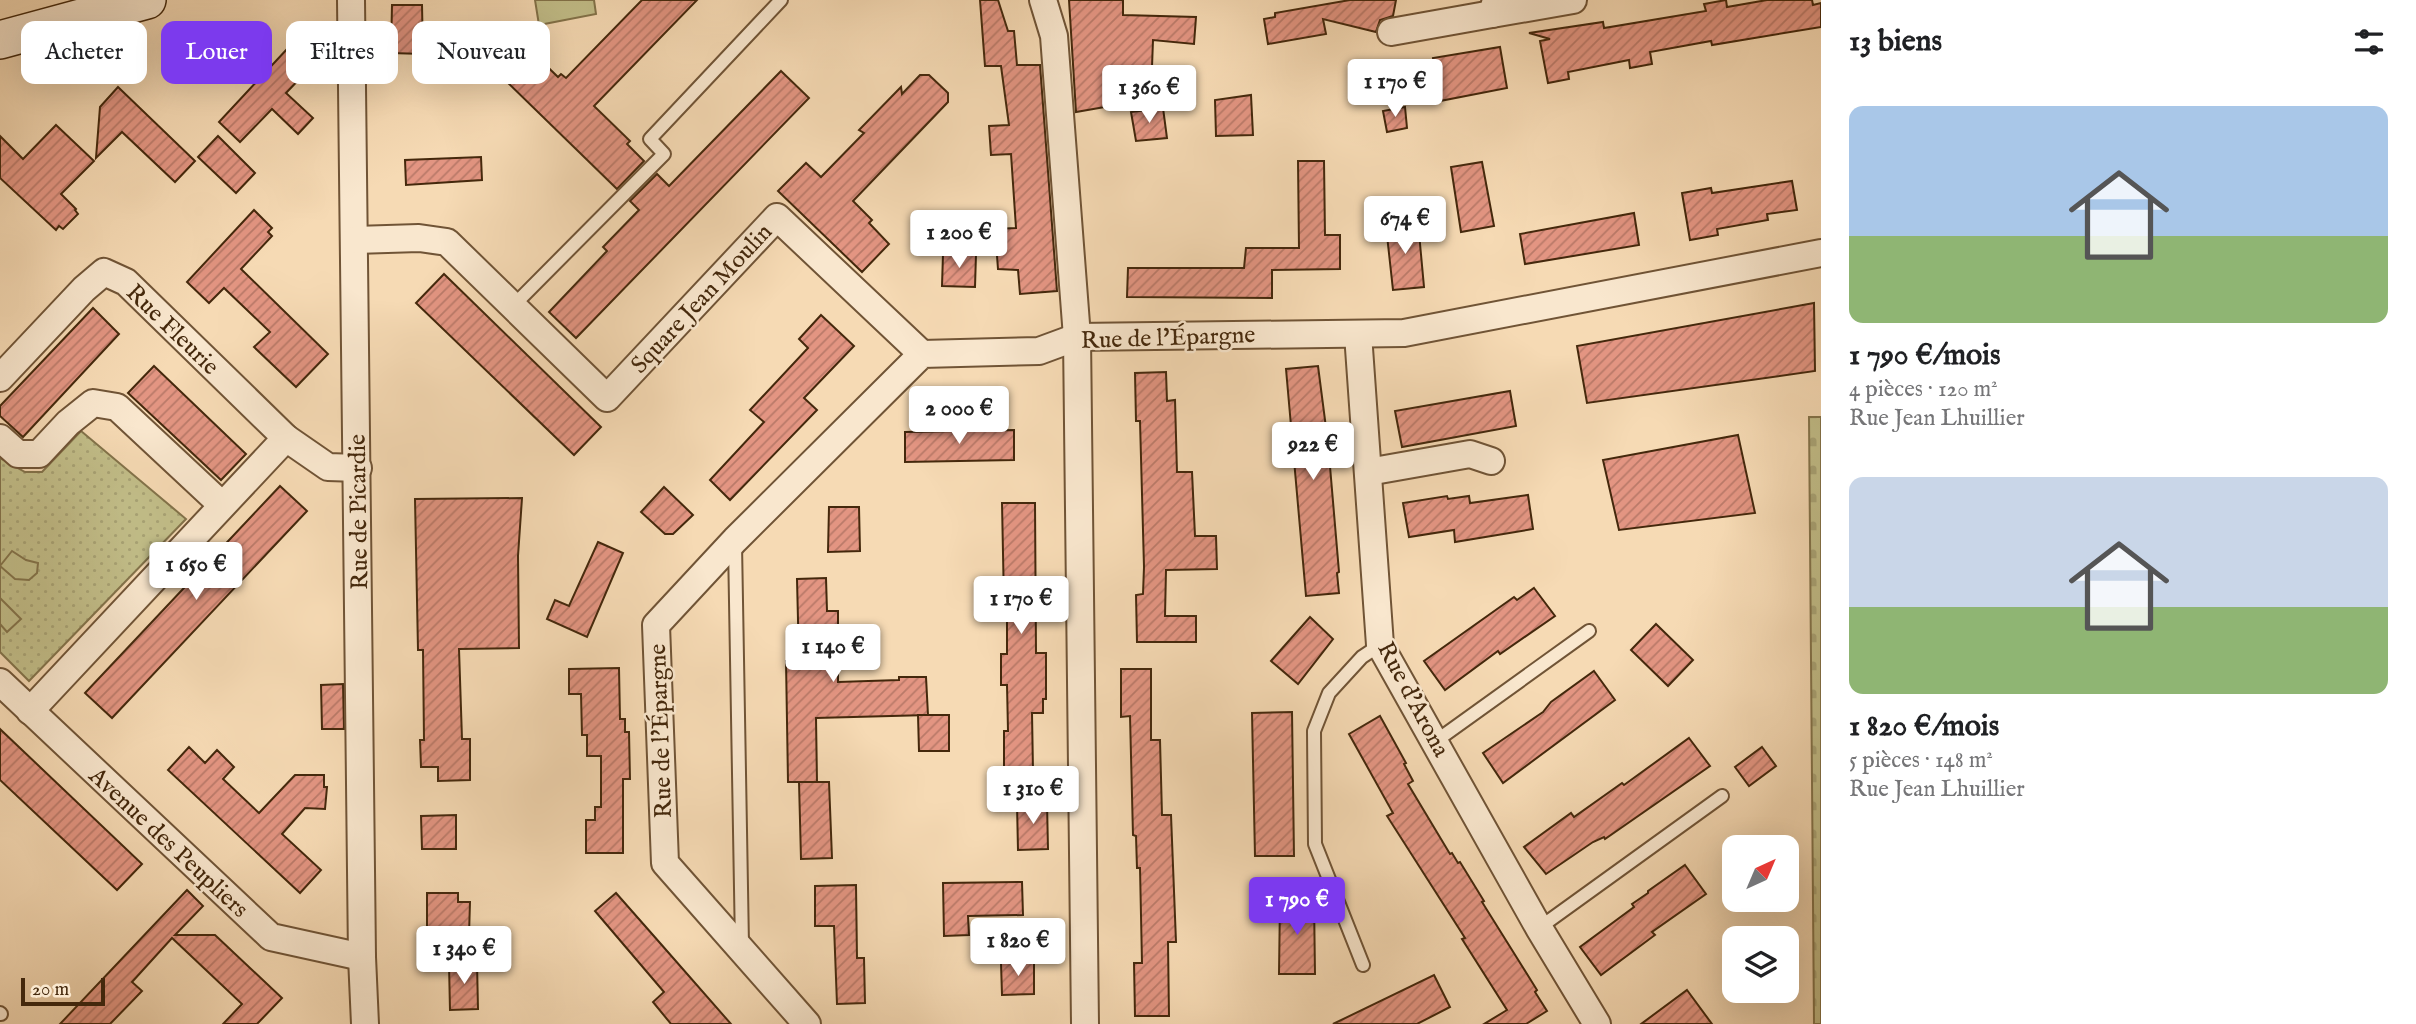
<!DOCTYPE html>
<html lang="fr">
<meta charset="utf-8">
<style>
body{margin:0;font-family:"IM FELL English",serif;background:#f6f6f6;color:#202124;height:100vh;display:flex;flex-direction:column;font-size:26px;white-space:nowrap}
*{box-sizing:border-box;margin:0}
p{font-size:23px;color:#757577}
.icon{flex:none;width:38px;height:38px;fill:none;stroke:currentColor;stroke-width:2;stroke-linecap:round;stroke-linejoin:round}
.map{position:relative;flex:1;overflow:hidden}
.details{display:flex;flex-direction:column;background:#fff;width:595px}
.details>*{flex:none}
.banner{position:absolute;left:21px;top:21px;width:665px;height:63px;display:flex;gap:14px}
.needle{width:46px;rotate:44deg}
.tools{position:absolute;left:1722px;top:835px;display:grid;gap:14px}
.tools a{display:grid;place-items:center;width:77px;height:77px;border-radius:14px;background:#fff;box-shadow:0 7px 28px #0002;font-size:35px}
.scale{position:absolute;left:21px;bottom:18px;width:84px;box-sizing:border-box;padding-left:7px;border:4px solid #44280c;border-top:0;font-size:19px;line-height:24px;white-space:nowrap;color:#44280c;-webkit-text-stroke:5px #f9e7ce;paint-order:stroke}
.price{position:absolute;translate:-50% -60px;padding:0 16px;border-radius:7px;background:#fff;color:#222;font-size:23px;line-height:46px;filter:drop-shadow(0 2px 4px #0008)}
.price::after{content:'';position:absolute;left:50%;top:42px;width:21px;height:16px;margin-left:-10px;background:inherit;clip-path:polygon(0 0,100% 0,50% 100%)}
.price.on{background:#7c3aed;color:#fff}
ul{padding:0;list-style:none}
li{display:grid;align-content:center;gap:14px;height:371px;padding:0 28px}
li span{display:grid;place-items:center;height:217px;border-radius:14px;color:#555}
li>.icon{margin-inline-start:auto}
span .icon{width:126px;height:126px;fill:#fffc;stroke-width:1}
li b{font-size:30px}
h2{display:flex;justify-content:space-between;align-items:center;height:84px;padding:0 28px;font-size:30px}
.pill{padding:0 24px;border-radius:14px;background:#fff;box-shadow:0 7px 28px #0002;font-size:24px;line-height:63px}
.pill.on{background:#7c3aed;color:#fff}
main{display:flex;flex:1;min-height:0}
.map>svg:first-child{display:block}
</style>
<main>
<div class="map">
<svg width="1821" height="1024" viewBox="0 0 1821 1024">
<defs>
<pattern id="grass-dots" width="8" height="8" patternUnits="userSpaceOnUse" patternTransform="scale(1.75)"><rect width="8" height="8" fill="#c2be89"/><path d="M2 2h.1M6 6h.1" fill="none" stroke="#a8a375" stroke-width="1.8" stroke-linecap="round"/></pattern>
<pattern id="cemetery-stones" width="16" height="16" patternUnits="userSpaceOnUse" patternTransform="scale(1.75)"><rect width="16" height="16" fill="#c2be89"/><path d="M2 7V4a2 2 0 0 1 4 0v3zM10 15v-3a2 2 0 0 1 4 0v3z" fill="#a8a375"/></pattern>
<pattern id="building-hatch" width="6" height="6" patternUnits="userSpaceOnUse" patternTransform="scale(1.75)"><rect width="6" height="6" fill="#e39582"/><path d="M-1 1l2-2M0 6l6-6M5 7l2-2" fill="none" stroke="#ba7a69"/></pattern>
</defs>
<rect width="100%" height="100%" fill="#f6dab4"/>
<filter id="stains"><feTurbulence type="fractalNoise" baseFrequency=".00286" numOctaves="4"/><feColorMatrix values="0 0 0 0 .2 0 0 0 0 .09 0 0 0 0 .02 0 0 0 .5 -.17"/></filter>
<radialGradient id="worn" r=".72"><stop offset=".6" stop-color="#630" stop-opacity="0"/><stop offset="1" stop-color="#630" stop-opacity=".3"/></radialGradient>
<!-- grass -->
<polygon fill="url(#grass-dots)" stroke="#83734a" stroke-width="2" points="81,431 186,519 29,681 0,652 0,458 25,472 42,472"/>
<!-- cemetery -->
<polygon fill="url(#cemetery-stones)" stroke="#83734a" stroke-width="2" points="1809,417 1821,417 1821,1024 1814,1024"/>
<!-- park -->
<g fill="#c2be89" stroke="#83734a" stroke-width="2">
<polygon points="535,0 594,0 596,14 539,25"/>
<polygon points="12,551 26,560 38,563 37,573 29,580 15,579 0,566"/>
<polygon points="0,598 21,619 7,632 0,624"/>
</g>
<!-- building -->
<g fill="url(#building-hatch)" stroke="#44280c" stroke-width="2">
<polygon points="642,0 697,0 594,106 630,141 627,144 644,161 617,189 502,77 529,49 558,77 561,74 566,78"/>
<polygon points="980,0 998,0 1008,31 1014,31 1017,65 1040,65 1057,291 1020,294 1018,270 998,269 995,229 1016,228 1011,154 991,155 989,126 1009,125 1001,66 985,66"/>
<polygon points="1069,0 1123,0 1123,15 1196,17 1194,44 1153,40 1152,67 1126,67 1128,103 1076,112"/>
<polygon points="1350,0 1396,0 1393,16 1380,20 1376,32 1323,19 1326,34 1268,44 1264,19 1275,17 1275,13"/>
<polygon points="1726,0 1727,7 1767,0 1812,0 1813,5 1821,3 1821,27 1712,45 1711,41 1650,52 1652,64 1630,68 1629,60 1568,72 1569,79 1548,83 1540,41 1550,39 1529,33 1603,22 1604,28 1706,11 1704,4"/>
<polygon points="392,5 422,5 423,54 391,53"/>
<polygon points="1500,47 1507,88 1440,101 1433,58"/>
<polygon points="288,48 309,69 286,93 313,118 298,134 272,109 240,142 219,122"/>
<polygon points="781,71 809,98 576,338 549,312 607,251 603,247 639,210 630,201 657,174 669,186"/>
<polygon points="920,75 929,75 948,93 948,102 853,201 872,220 869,223 889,244 862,272 778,191 806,163 821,177 864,133 859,130 901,87 902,94"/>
<polygon points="118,87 195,161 175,182 122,132 96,158 100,107"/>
<polygon points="1251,95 1253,135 1216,136 1215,100"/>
<polygon points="1405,107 1407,128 1387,132 1383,111"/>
<polygon points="1163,108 1167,138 1136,141 1131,112"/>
<polygon points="56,125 94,161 61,194 76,209 75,210 78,214 63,229 59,226 56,230 0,178 0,136 23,159"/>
<polygon points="218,136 255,173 236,193 198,157"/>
<polygon points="481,157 482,180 406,185 405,160"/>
<polygon points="1298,161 1324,161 1325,235 1340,235 1340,269 1272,270 1272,298 1127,297 1128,268 1244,268 1246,248 1299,248"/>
<polygon points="1482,162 1494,226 1461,232 1451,167"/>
<polygon points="1792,181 1797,210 1767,214 1768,220 1717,229 1718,235 1690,240 1682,193 1711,188 1712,193"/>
<polygon points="254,210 272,228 268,232 272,236 241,269 328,354 296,387 254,347 270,332 224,288 209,303 187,282"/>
<polygon points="1634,213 1639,245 1525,264 1520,234"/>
<polygon points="1418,222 1424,287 1393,290 1386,226"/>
<polygon points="943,254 976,254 975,287 942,286"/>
<polygon points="444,274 601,427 574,455 416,303"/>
<polygon points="1814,303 1815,371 1587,403 1577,346"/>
<polygon points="93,308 119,334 23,437 0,416 0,406"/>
<polygon points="821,315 854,346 804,398 817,410 730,500 710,480 764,422 750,410 808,348 799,339"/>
<polygon points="154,366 246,454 221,480 128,393"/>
<polygon points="1318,366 1328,443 1339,572 1337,573 1339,593 1306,596 1286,369"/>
<polygon points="1166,372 1167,401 1175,400 1177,472 1192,472 1195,536 1216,536 1217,569 1166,570 1165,616 1196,616 1196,642 1137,642 1136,595 1143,594 1144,567 1140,421 1136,421 1135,373"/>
<polygon points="1510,391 1516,426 1402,447 1395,411"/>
<polygon points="1014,430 1014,460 905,462 905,432"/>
<polygon points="1738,435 1755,513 1619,530 1603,460"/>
<polygon points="280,486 307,511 112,718 85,693"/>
<polygon points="664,487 693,515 673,534 665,534 641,512"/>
<polygon points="1528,495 1533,529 1455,542 1454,530 1409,537 1403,503 1447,496 1448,499 1469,496 1470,503"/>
<polygon points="522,498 518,556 519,648 459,649 462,739 470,739 470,780 438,781 438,767 421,767 420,740 424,740 423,650 418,650 415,499"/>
<polygon points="1002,503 1035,503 1036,653 1046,653 1046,699 1043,699 1043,713 1032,713 1033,771 1004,771 1004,731 1008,731 1007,685 1001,685 1001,654 1007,654 1007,602 1004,603"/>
<polygon points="829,507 859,507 860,551 828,552"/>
<polygon points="598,542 623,553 587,637 547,619 555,600 569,606"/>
<polygon points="826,578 827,611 838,611 838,682 899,680 899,677 926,677 928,715 816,718 817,782 788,782 786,661 799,661 797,579"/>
<polygon points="1534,588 1555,616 1500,654 1498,651 1445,690 1424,661 1514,597 1517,600"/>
<polygon points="1310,617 1333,639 1298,684 1271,661"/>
<polygon points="1656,624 1693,660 1668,686 1631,650"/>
<polygon points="619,668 620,719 625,719 625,732 629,732 630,779 623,779 623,853 586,853 586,820 595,820 595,807 601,807 601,756 587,756 587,735 582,735 581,694 569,694 569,669"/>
<polygon points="1121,669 1151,669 1151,740 1160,740 1162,815 1171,815 1176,942 1168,942 1169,1016 1135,1016 1134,963 1142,963 1140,868 1137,868 1136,836 1133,835 1130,716 1121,717"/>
<polygon points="1594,671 1615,700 1503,783 1483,753 1543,712 1551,702"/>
<polygon points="343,684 344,729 322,729 321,685"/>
<polygon points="1292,712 1294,856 1255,856 1252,713"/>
<polygon points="918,715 949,715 949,751 919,751"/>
<polygon points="1380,716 1406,763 1404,764 1413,781 1408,784 1450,854 1452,853 1458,863 1460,862 1484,901 1482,902 1537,990 1535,992 1547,1011 1526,1024 1484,1024 1507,1010 1462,939 1465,938 1387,816 1393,813 1349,734"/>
<polygon points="0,729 142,864 117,890 0,780"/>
<polygon points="1689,738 1710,766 1605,839 1604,837 1593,842 1546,874 1524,847 1571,813 1574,817 1622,783 1624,785"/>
<polygon points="189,747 205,763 217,750 234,767 223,779 259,813 295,775 324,775 324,787 327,787 325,809 305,808 282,834 321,870 300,893 168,770"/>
<polygon points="1762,747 1776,766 1749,786 1735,767"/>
<polygon points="799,782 829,782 832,858 801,859"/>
<polygon points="1047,803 1048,849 1018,850 1017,804"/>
<polygon points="456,815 456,849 422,849 421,816"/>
<polygon points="1685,865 1706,894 1652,932 1655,935 1601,975 1580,947 1634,907 1632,904 1648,893 1648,891"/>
<polygon points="1022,882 1023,915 968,916 969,935 944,936 943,883"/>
<polygon points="856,885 857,958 864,958 865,1003 837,1004 834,926 815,926 815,886"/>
<polygon points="187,890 203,906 175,935 215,935 282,998 257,1024 223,1024 242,1004 172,938 132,982 142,991 110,1024 60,1024"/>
<polygon points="427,893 458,893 458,902 470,902 469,935 427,935"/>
<polygon points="616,893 660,943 731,1024 671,1024 653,1002 664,992 595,911"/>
<polygon points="1280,900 1314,900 1315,974 1279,974"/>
<polygon points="1034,962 1034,994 1002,995 1001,963"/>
<polygon points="477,963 478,1009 450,1010 449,964"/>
<polygon points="1434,975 1450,1007 1417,1024 1333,1024"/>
<polygon points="1687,990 1712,1024 1641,1024"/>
</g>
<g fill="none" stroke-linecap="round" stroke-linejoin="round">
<defs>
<g id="lane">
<polyline points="513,306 664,154 650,139 781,0"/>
<polyline points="735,544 742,945"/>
<polyline points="1436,741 1589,631"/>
<polyline points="1539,928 1722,796"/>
<polyline points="1363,965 1315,844 1314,731 1329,693 1362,657 1380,645"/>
<polyline points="0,1013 1,1014"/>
</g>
<g id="street">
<polyline points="351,0 362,957 365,1024"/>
<polyline points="1043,0 1054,36 1077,337 1085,1024"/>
<polyline points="1496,0 1492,14 1573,0"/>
<polyline points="1391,32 1492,14"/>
<polyline points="355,240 419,238 447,242 607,398 777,217 922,354"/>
<polyline points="1358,334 1380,645 1539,928 1597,1024"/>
<polyline points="0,378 84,289 104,272 126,282 286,438 328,467 358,468"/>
<polyline points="0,438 18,454 39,454 68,423 93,403 117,407 222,505"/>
<polyline points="1368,472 1470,454 1491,461"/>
<polyline points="0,682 271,937 362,957"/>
<polyline points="30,711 286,438"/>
<polyline points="807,1024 665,863 656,625 735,540 922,354 1039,351 1077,337 1404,333 1821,253"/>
</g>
<polyline id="secondary" points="0,40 147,0"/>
</defs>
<!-- lane casing -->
<use href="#lane" stroke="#705436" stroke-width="16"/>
<!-- street casing -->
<use href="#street" stroke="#705436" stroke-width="30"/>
<!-- secondary casing -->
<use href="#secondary" stroke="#44280c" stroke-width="40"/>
<!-- lane -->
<use href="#lane" stroke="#f9e7ce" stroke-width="12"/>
<!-- street -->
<use href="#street" stroke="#f9e7ce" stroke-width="26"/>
<!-- secondary -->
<use href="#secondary" stroke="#f9e7ce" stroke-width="37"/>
</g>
<g text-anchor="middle" stroke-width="5" stroke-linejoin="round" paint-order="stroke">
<!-- street labels -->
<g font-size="24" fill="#44280c" stroke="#f9e7ce">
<text transform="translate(701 298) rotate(-47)" y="8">Square Jean Moulin</text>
<text transform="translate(173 329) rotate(44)" y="8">Rue Fleurie</text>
<text transform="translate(1168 337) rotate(-2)" y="8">Rue de l'Épargne</text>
<text transform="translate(358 512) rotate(-91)" y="8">Rue de Picardie</text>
<text transform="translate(1414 699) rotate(62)" y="8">Rue d'Arona</text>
<text transform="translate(660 731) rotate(-92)" y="8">Rue de l'Épargne</text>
<text transform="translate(169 842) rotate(43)" y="8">Avenue des Peupliers</text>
</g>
</g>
<rect width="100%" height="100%" filter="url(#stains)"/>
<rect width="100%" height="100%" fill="url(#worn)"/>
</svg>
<div class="tools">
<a><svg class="needle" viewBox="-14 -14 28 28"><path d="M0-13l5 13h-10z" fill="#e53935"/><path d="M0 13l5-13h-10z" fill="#757577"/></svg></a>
<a><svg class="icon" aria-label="layers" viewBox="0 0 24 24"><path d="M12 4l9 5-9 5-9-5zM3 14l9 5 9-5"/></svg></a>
</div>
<div class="scale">20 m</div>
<b class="price" style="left:1395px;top:119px">1 170 €</b>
<b class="price" style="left:1149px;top:125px">1 360 €</b>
<b class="price" style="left:1405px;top:256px">674 €</b>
<b class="price" style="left:959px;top:270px">1 200 €</b>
<b class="price" style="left:959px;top:446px">2 000 €</b>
<b class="price" style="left:1313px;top:482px">922 €</b>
<b class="price" style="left:196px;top:602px">1 650 €</b>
<b class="price" style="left:1021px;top:636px">1 170 €</b>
<b class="price" style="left:833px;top:684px">1 140 €</b>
<b class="price" style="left:1033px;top:826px">1 310 €</b>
<b class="price on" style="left:1297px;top:937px">1 790 €</b>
<b class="price" style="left:1018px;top:978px">1 820 €</b>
<b class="price" style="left:464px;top:986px">1 340 €</b>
<div class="banner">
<a class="pill">Acheter</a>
<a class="pill on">Louer</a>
<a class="pill">Filtres</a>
<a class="pill">Nouveau</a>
</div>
</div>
<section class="details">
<h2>13 biens<svg class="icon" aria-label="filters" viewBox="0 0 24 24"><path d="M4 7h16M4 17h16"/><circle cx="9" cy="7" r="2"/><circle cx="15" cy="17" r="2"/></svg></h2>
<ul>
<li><span style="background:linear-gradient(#a9c7e8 60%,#8fb573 0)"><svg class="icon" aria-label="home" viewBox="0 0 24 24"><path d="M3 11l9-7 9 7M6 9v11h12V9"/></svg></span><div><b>1 790 €/mois</b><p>4 pièces · 120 m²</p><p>Rue Jean Lhuillier</p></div></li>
<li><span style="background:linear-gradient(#c9d6e8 60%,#8fb573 0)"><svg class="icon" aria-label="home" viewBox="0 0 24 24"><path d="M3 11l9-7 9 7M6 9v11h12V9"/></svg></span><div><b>1 820 €/mois</b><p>5 pièces · 148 m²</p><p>Rue Jean Lhuillier</p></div></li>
</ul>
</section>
</main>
